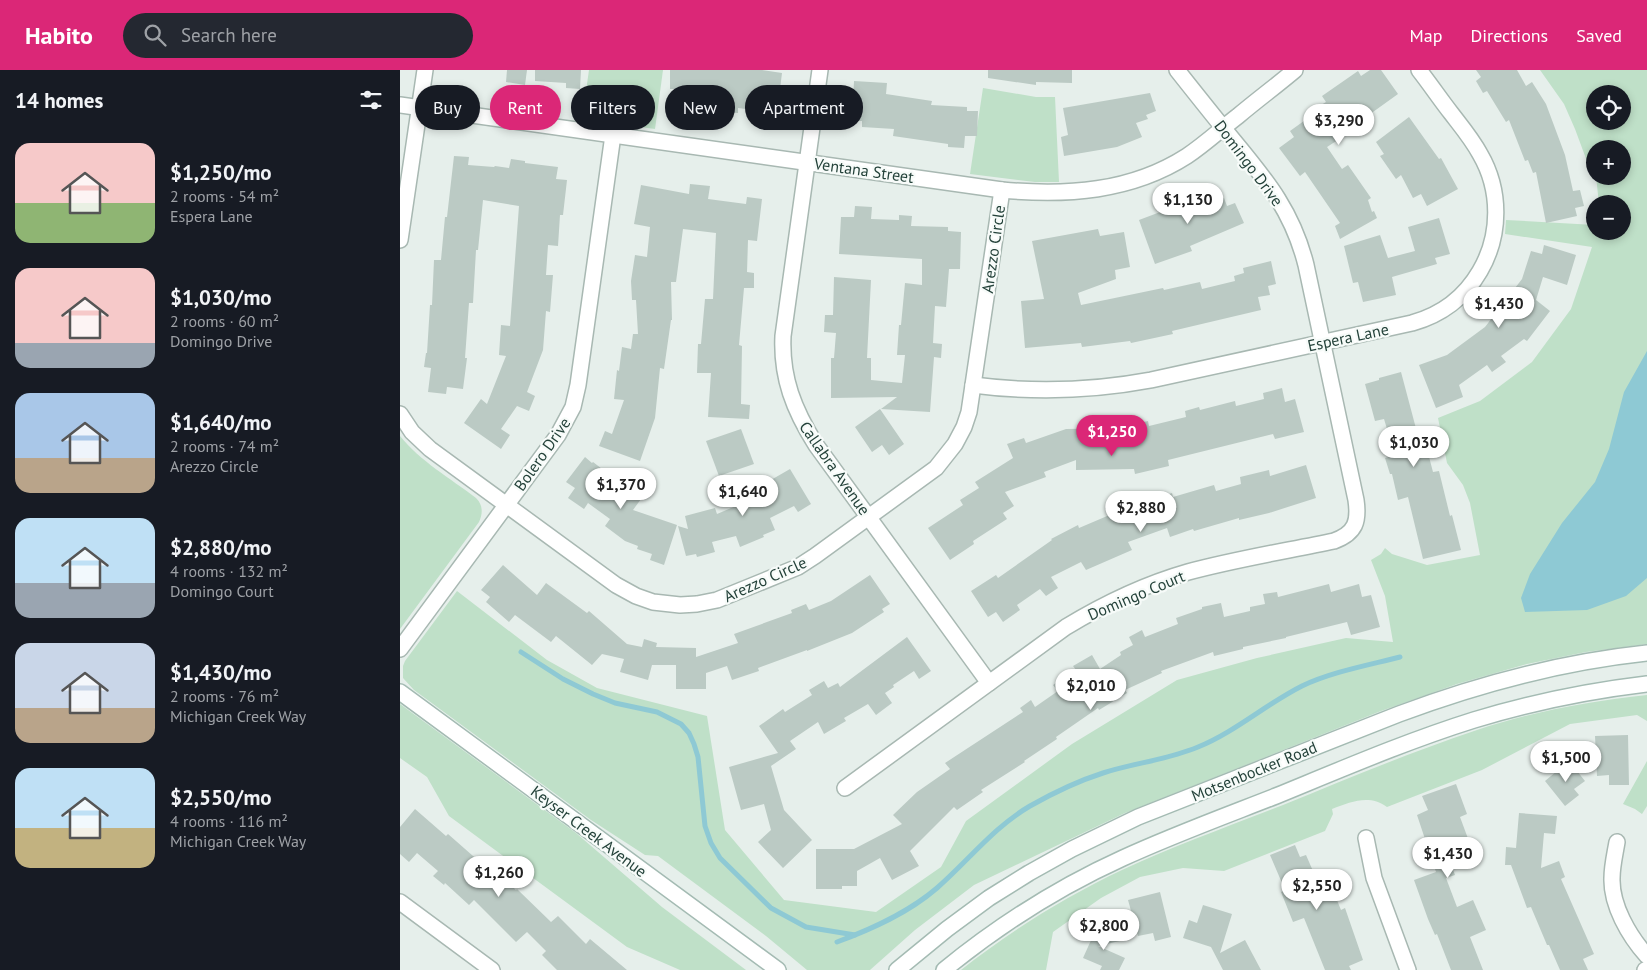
<!DOCTYPE html>
<meta charset="utf-8">
<style>
body{margin:0;font-family:"PT Sans",sans-serif;background:#242831;color:#f1f3f6;height:100vh;display:flex;flex-direction:column;font-size:19px;white-space:nowrap}
*{box-sizing:border-box;margin:0}
p{font-size:16px;color:#9ea1a6}
.icon{flex:none;width:28px;height:28px;fill:none;stroke:currentColor;stroke-width:2;stroke-linecap:round;stroke-linejoin:round}
.map{position:relative;flex:1;overflow:hidden}
.sheet{display:flex;flex-direction:column;background:#171b24;width:400px}
.sheet>*{flex:none}
.banner{position:absolute;left:15px;top:15px;width:475px;height:45px;display:flex;gap:10px}
.controls{position:absolute;left:1186px;top:15px;display:grid;gap:10px}
.controls a{display:grid;place-items:center;width:45px;height:45px;border-radius:50%;background:#171b24;box-shadow:0 2px 8px #0003;font-size:25px}
.price{position:absolute;translate:-50% -42px;padding:0 11px;border-radius:18px;background:#fff;color:#222;font-size:16px;line-height:32px;filter:drop-shadow(0 1px 2px #0008)}
.price::after{content:'';position:absolute;left:50%;top:30px;width:15px;height:11px;margin-left:-8px;background:inherit;clip-path:polygon(0 0,100% 0,50% 100%)}
.price.on{background:#db2777;color:#fff}
ul{padding:0;list-style:none}
li{display:flex;align-items:center;gap:15px;height:125px;padding:0 15px}
li span{display:grid;place-items:center;flex:none;width:140px;height:100px;border-radius:15px;color:#555}
li>.icon{margin-inline-start:auto}
span .icon{width:60px;height:60px;fill:#fffc;stroke-width:1}
li b{font-size:21px}
h2{display:flex;justify-content:space-between;align-items:center;height:60px;padding:0 15px;font-size:21px}
.tag{padding:0 18px;border-radius:22px;background:#171b24;box-shadow:0 2px 8px #0003;font-size:18px;line-height:45px}
.tag.on{background:#db2777;color:#fff}
header{display:flex;align-items:center;gap:30px;box-sizing:border-box;height:70px;padding:0 25px;background:#db2777;color:#fff}
header strong{font-size:24px}
nav{display:flex;gap:28px;margin-inline-start:auto;font-size:18px}
.search{width:350px;height:45px;background:#242831;display:flex;align-items:center;gap:12px;box-sizing:border-box;padding:0 18px;border-radius:28px;color:#9ea1a6;font-size:19px}
main{display:flex;flex:1;min-height:0}
.map>svg:first-child{display:block}
</style>
<header>
<strong>Habito</strong>
<div class="search"><svg class="icon" aria-label="search" viewBox="0 0 24 24"><circle cx="10" cy="10" r="6"/><path d="M15 15l6 6"/></svg>Search here</div>
<nav><a>Map</a><a>Directions</a><a>Saved</a></nav>
</header>
<main>
<section class="sheet">
<h2>14 homes<svg class="icon" aria-label="filters" viewBox="0 0 24 24"><path d="M4 7h16M4 17h16"/><circle cx="9" cy="7" r="2"/><circle cx="15" cy="17" r="2"/></svg></h2>
<ul>
<li><span style="background:linear-gradient(#f6c9c9 60%,#8fb573 0)"><svg class="icon" aria-label="home" viewBox="0 0 24 24"><path d="M3 11l9-7 9 7M6 9v11h12V9"/></svg></span><div><b>$1,250/mo</b><p>2 rooms · 54 m²</p><p>Espera Lane</p></div></li>
<li><span style="background:linear-gradient(#f6c9c9 75%,#9aa5b1 0)"><svg class="icon" aria-label="home" viewBox="0 0 24 24"><path d="M3 11l9-7 9 7M6 9v11h12V9"/></svg></span><div><b>$1,030/mo</b><p>2 rooms · 60 m²</p><p>Domingo Drive</p></div></li>
<li><span style="background:linear-gradient(#a9c7e8 65%,#b9a48a 0)"><svg class="icon" aria-label="home" viewBox="0 0 24 24"><path d="M3 11l9-7 9 7M6 9v11h12V9"/></svg></span><div><b>$1,640/mo</b><p>2 rooms · 74 m²</p><p>Arezzo Circle</p></div></li>
<li><span style="background:linear-gradient(#bfe0f5 65%,#9aa5b1 0)"><svg class="icon" aria-label="home" viewBox="0 0 24 24"><path d="M3 11l9-7 9 7M6 9v11h12V9"/></svg></span><div><b>$2,880/mo</b><p>4 rooms · 132 m²</p><p>Domingo Court</p></div></li>
<li><span style="background:linear-gradient(#c9d6e8 65%,#b9a48a 0)"><svg class="icon" aria-label="home" viewBox="0 0 24 24"><path d="M3 11l9-7 9 7M6 9v11h12V9"/></svg></span><div><b>$1,430/mo</b><p>2 rooms · 76 m²</p><p>Michigan Creek Way</p></div></li>
<li><span style="background:linear-gradient(#bfe0f5 60%,#c2b280 0)"><svg class="icon" aria-label="home" viewBox="0 0 24 24"><path d="M3 11l9-7 9 7M6 9v11h12V9"/></svg></span><div><b>$2,550/mo</b><p>4 rooms · 116 m²</p><p>Michigan Creek Way</p></div></li>
</ul>
</section>
<div class="map">
<svg width="1247" height="900" viewBox="0 0 1247 900">
<rect width="100%" height="100%" fill="#e6efeb"/>
<!-- green -->
<g fill="#bfe0c8" fill-rule="evenodd">
<polygon points="189,0 263,0 255,59 182,49"/>
<path d="M1140,0h107v574l-61,8 -59,12 -70,20 -76,27 -256,102 -151,72 -59,45 -45,40h-63l-41,-34 -108,-80 -13,-1 -54,-35 -177,-130 -11,-12v-12l2,-5 52,-70 90,69 50,28 110,28 18,114 59,70 92,12 65,-45 25,-46 106,-77 105,-64 80,-22 89,-20 47,4 -8,-46 -14,-36 10,-6 4,-6 7,6 35,11 53,-10 -10,-52 -7,-18 -16,-22 -9,-45 42,-17 52,-39 39,-53 21,-62 -87,-13 1,-14 89,5v6h27v-27h-23l-3,-28h26v-27h-27v24l-2,-7 -5,-2 -13,-35 -11,-25zM1195,24h27v27h-27z"/>
<polygon points="583,18 636,27 655,27 659,112 635,112 570,104"/>
<path d="M0,366c20,25 50,42 76,62 7,7 7,15 3,24l-79,107z"/>
<path d="M1247,625v26l-10,-6 -67,9 -88,46 -95,37c-18,-13 -36,-5 -55,2l1,5 -8,17 -101,40 -41,-3 -43,9 -39,21 -48,34 -7,38h-85c49,-39 104,-73 161,-100 52,-24 107,-44 161,-65 64,-26 128,-53 194,-75 54,-18 113,-29 170,-35z"/>
<polygon points="0,634 176,763 262,837 346,900 280,900 227,877 49,746 27,707 0,688"/>
<polygon points="1247,691 1247,736 1242,744 1235,739 1223,734"/>
</g>
<!-- water -->
<polygon fill="#8ec9d4" points="1247,281 1247,508 1226,526 1187,540 1125,542 1121,528 1130,504 1162,453 1195,412 1209,379 1224,322"/>
<g fill="none" stroke-linecap="round" stroke-linejoin="round">
<!-- stream -->
<g stroke="#8ec9d4" stroke-width="5">
<polyline points="121,582 163,609 193,624 215,633 257,642 281,654 289,663 294,674 298,687 305,756 311,773 320,788 371,838 406,857 455,865"/>
<path d="M437,872c35,-13 71,-29 100,-54 31,-27 57,-61 93,-82 23,-13 48,-25 73,-33 31,-10 64,-13 95,-26 37,-15 68,-43 104,-61 29,-14 67,-21 98,-29"/>
</g>
</g>
<!-- building -->
<g fill="#bbcac4">
<polygon points="107,0 127,0 125,15 106,12"/>
<polygon points="135,0 181,0 180,19 166,18 166,13 135,11"/>
<polygon points="270,0 362,0 382,3 377,43 338,38 338,43 322,42 323,37 278,37 278,19 270,19"/>
<polygon points="588,0 672,0 672,13 636,12 636,15 588,8"/>
<polygon points="970,0 981,0 998,24 959,52 961,55 927,77 942,99 948,95 971,128 968,130 972,142 974,141 977,148 940,169 935,156 940,153 905,102 900,106 879,78 894,67 890,61 915,43 913,40 926,32 922,26 958,1 961,6"/>
<polygon points="1076,0 1117,0 1126,16 1132,12 1146,34 1165,85 1173,121 1180,120 1184,136 1175,138 1177,146 1146,153 1136,102 1133,103 1128,90 1125,91 1109,50 1106,52 1087,21 1083,23 1076,11 1081,7"/>
<polygon points="454,11 487,13 486,24 532,31 531,35 567,37 567,41 578,41 577,66 565,66 564,78 548,77 548,74 493,66 494,59 462,57 462,51 452,51"/>
<polygon points="750,23 756,41 746,45 748,49 736,53 742,67 717,77 664,86 661,67 668,65 663,38"/>
<polygon points="1009,47 1039,89 1041,88 1058,119 1027,136 1021,124 1013,128 1001,105 996,109 980,86 984,84 976,72"/>
<polygon points="54,86 69,87 68,95 94,97 95,96 109,98 111,89 125,91 125,93 158,97 156,109 167,110 163,145 160,145 158,176 148,175 146,205 153,205 150,242 146,241 143,280 127,322 135,326 129,341 117,336 101,359 110,365 101,379 64,353 81,329 87,334 106,286 99,285 101,255 110,256 119,136 83,130 78,180 76,180 73,233 69,233 65,288 67,288 63,319 47,317 46,324 28,322 31,298 24,297 26,283 27,283 30,235 32,235 34,190 41,190 45,147 47,147"/>
<polygon points="290,114 310,116 308,129 346,134 347,127 362,129 357,171 348,170 347,202 354,203 354,218 344,218 339,275 342,276 341,334 350,335 349,349 308,347 311,303 297,303 298,274 301,274 305,229 313,229 316,163 283,159 276,212 271,212 272,250 271,250 264,299 260,298 255,348 240,391 199,376 205,361 212,364 224,330 214,329 217,300 219,301 222,277 231,279 233,264 238,264 236,230 232,230 231,211 235,185 247,187 250,157 234,154 241,115 289,124"/>
<polygon points="807,118 813,133 824,128 827,136 835,133 844,153 790,176 792,181 755,194 739,150 784,133 782,128"/>
<polygon points="455,136 472,137 471,149 499,150 499,145 512,146 511,156 548,157 548,161 561,162 560,199 549,199 546,237 535,236 533,273 542,274 541,288 534,287 530,342 481,339 497,327 431,328 431,288 434,288 436,263 424,262 425,245 433,245 434,207 471,210 467,288 471,288 471,310 502,313 505,285 497,285 499,255 501,255 505,213 522,215 522,189 439,184 441,147 454,147"/>
<polygon points="1039,148 1050,184 1035,188 1037,194 992,207 996,225 963,232 958,212 953,213 944,176 980,165 988,188 1015,181 1008,157"/>
<polygon points="698,159 700,166 724,162 730,197 715,200 716,209 678,223 681,235 763,218 764,220 800,212 802,219 835,211 834,206 844,203 843,198 871,191 876,214 868,216 870,225 858,227 861,240 772,261 773,264 731,273 730,271 682,277 681,273 625,278 621,231 644,229 632,171"/>
<polygon points="1144,175 1176,185 1167,215 1143,207 1136,230 1150,241 1127,271 1124,269 1101,286 1106,292 1092,302 1087,295 1059,315 1063,327 1036,338 1019,295 1047,285 1085,257 1122,209 1131,181 1142,184"/>
<polygon points="1001,302 1018,366 1023,364 1033,402 1039,401 1050,446 1052,445 1061,480 1023,489 1008,427 998,430 992,404 990,404 985,388 995,385 984,349 975,351 965,314 979,310 979,308"/>
<polygon points="882,318 885,332 895,329 904,362 875,369 873,364 768,390 769,396 735,404 734,399 676,400 676,390 644,402 646,407 605,422 614,436 603,443 607,449 573,471 574,474 550,490 528,458 563,435 560,430 579,418 575,412 613,388 607,374 624,368 626,373 666,359 719,358 748,351 749,356 786,347 785,341 799,337 800,340 835,331 836,336 864,329 863,323"/>
<polygon points="480,339 504,374 489,385 482,375 472,382 455,357"/>
<polygon points="341,359 354,394 319,406 306,371"/>
<polygon points="185,387 192,393 193,392 241,429 233,440 277,455 264,495 250,490 252,484 237,479 238,476 225,471 205,456 210,449 188,433 184,439 168,428 175,418 166,412"/>
<polygon points="906,395 916,428 869,443 839,450 839,448 794,461 793,459 770,467 767,458 728,472 732,480 686,500 681,492 651,507 658,518 646,526 640,519 617,535 620,540 603,552 596,542 588,547 571,521 596,505 598,508 652,470 651,469 678,455 679,458 726,438 726,439 772,423 773,427 814,415 816,421 841,414 840,407 869,400 870,406"/>
<polygon points="390,399 411,434 398,442 394,436 370,448 375,460 363,465 364,467 340,477 336,466 312,472 315,482 297,487 296,484 286,486 278,456 288,459 285,446 315,438 317,444 369,422 364,414"/>
<polygon points="103,495 137,525 146,513 187,543 189,541 227,574 242,577 244,569 257,573 256,577 296,578 296,587 338,573 334,564 392,543 391,540 406,534 409,540 431,531 470,505 490,534 482,539 484,542 452,563 407,581 407,580 358,598 359,601 332,610 327,596 306,603 306,619 276,619 276,595 252,595 248,610 220,602 224,589 202,584 192,595 156,566 151,572 115,545 109,552 86,532 90,527 81,520"/>
<polygon points="929,514 931,522 959,514 962,527 971,525 980,557 951,565 947,552 886,567 886,568 843,577 843,579 814,586 813,582 761,601 762,603 725,620 727,623 699,640 698,638 656,667 657,669 624,691 625,692 581,720 583,722 557,740 554,737 510,781 519,796 492,810 480,788 457,801 457,816 442,816 442,819 416,819 416,779 454,779 502,754 493,745 517,722 550,699 545,693 623,642 620,638 631,630 635,637 658,621 653,615 676,600 673,596 692,585 700,599 721,585 720,582 733,575 729,567 742,560 745,567 778,554 776,548 802,539 802,537 821,533 824,547 850,541 850,537 865,534 863,524 877,522 878,527"/>
<polygon points="507,567 531,601 519,609 514,601 493,615 494,617 485,623 492,633 476,645 468,634 444,648 446,651 424,664 418,652 390,671 396,679 371,696 384,740 412,770 383,798 358,772 371,760 364,734 341,740 329,697 378,683 359,656 383,639 385,642 412,625 409,620 424,611 428,618 438,613 440,617"/>
<polygon points="1228,665 1229,715 1209,715 1209,705 1197,706 1195,666"/>
<polygon points="1169,691 1185,711 1174,719 1179,725 1165,736 1145,711"/>
<polygon points="1056,714 1067,744 1060,747 1070,774 1065,776 1068,785 1050,792 1055,805 1046,808 1057,837 1073,830 1086,860 1070,867 1083,900 1051,900 1037,864 1035,865 1028,849 1014,810 1036,802 1017,745 1028,740 1022,726"/>
<polygon points="15,739 46,766 48,764 81,793 84,790 116,820 117,819 151,852 158,846 186,874 190,869 227,900 157,900 142,885 146,881 127,862 116,872 74,830 69,835 45,813 44,815 33,806 38,801 17,783 9,792 0,784 0,757"/>
<polygon points="1119,743 1157,746 1155,764 1144,763 1141,798 1159,791 1165,807 1161,809 1194,884 1183,889 1188,900 1160,900 1149,875 1147,875 1131,837 1127,838 1111,795 1105,795 1106,777 1116,778"/>
<polygon points="895,775 900,787 906,785 916,808 918,807 923,821 932,818 941,840 945,838 963,890 949,896 951,900 925,900 904,848 893,852 881,822 885,820 870,785"/>
<polygon points="760,822 771,867 755,871 753,863 738,866 728,830"/>
<polygon points="803,835 832,844 820,883 845,870 861,900 823,900 811,877 783,868 789,850 797,853"/>
<polygon points="697,857 724,870 698,876 725,888 719,900 700,900 702,896 683,888"/>
</g>
<g fill="none" stroke-linecap="round" stroke-linejoin="round">
<defs>
<g id="street">
<path d="M420,0l-37,266c-2,42 11,74 33,109l173,238"/>
<path d="M0,35l602,85c64,6 129,2 185,-34 18,-12 34,-27 51,-40 19,-16 38,-30 57,-46"/>
<polyline points="0,170 25,0"/>
<path d="M573,315c61,8 119,6 178,-5l261,-57c29,-8 53,-26 68,-52 21,-36 21,-81 0,-117 -8,-15 -19,-28 -29,-41 -11,-14 -21,-29 -32,-43"/>
<polyline points="0,344 12,362 30,379 216,515 236,526 253,532 280,535 297,534 317,530 398,497 415,486 536,398 555,374 564,357 569,342 602,120"/>
<polyline points="0,579 158,365 173,337 178,315 213,65"/>
<path d="M445,718l221,-161c38,-23 80,-43 122,-55 48,-13 98,-21 146,-31 22,-8 25,-20 22,-41l-50,-235c-13,-52 -38,-83 -72,-124 -19,-23 -38,-47 -57,-71"/>
<polyline points="966,768 974,808 1008,900"/>
<path d="M1217,772c-2,12 -5,24 -5,36 -1,27 17,58 35,78"/>
<polyline points="0,832 92,900"/>
<polyline points="1245,900 1247,899"/>
</g>
<g id="secondary">
<polyline points="0,622 378,900"/>
<path d="M497,900l50,-41 42,-31 40,-25 43,-24 66,-32 261,-103c80,-30 163,-52 248,-61"/>
<path d="M544,900c54,-44 115,-83 179,-112 50,-23 102,-42 153,-62 66,-27 131,-55 198,-76 56,-17 114,-29 173,-36"/>
</g>
</defs>
<!-- street casing -->
<use href="#street" stroke="#a8b8b2" stroke-width="18"/>
<!-- secondary casing -->
<use href="#secondary" stroke="#a4bbb3" stroke-width="18"/>
<!-- street -->
<use href="#street" stroke="#fff" stroke-width="15"/>
<!-- secondary -->
<use href="#secondary" stroke="#fff" stroke-width="15"/>
</g>
<g text-anchor="middle" stroke-width="4.5" stroke-linejoin="round" paint-order="stroke">
<!-- street labels -->
<g font-size="16" fill="#24423a" stroke="#f7fbf9">
<text transform="translate(849 93) rotate(53)" y="6">Domingo Drive</text>
<text transform="translate(464 100) rotate(8)" y="6">Ventana Street</text>
<text transform="translate(593 179) rotate(-82)" y="6">Arezzo Circle</text>
<text transform="translate(948 267) rotate(-12)" y="6">Espera Lane</text>
<text transform="translate(142 384) rotate(-55)" y="6">Bolero Drive</text>
<text transform="translate(435 398) rotate(55)" y="6">Callabra Avenue</text>
<text transform="translate(365 509) rotate(-24)" y="6">Arezzo Circle</text>
<text transform="translate(736 525) rotate(-23)" y="6">Domingo Court</text>
<text transform="translate(854 701) rotate(-22)" y="6">Motsenbocker Road</text>
<text transform="translate(189 761) rotate(37)" y="6">Keyser Creek Avenue</text>
</g>
</g>
</svg>
<div class="controls">
<a><svg class="icon" aria-label="locate" viewBox="0 0 24 24"><circle cx="12" cy="12" r="6"/><path d="M12 2v4M12 18v4M2 12h4M18 12h4"/></svg></a>
<a>+</a>
<a>−</a>
</div>
<b class="price" style="left:939px;top:76px">$3,290</b>
<b class="price" style="left:788px;top:155px">$1,130</b>
<b class="price" style="left:1099px;top:259px">$1,430</b>
<b class="price on" style="left:712px;top:387px">$1,250</b>
<b class="price" style="left:1014px;top:398px">$1,030</b>
<b class="price" style="left:221px;top:440px">$1,370</b>
<b class="price" style="left:343px;top:447px">$1,640</b>
<b class="price" style="left:741px;top:463px">$2,880</b>
<b class="price" style="left:691px;top:641px">$2,010</b>
<b class="price" style="left:1166px;top:713px">$1,500</b>
<b class="price" style="left:1048px;top:809px">$1,430</b>
<b class="price" style="left:99px;top:828px">$1,260</b>
<b class="price" style="left:917px;top:841px">$2,550</b>
<b class="price" style="left:704px;top:881px">$2,800</b>
<div class="banner">
<a class="tag">Buy</a>
<a class="tag on">Rent</a>
<a class="tag">Filters</a>
<a class="tag">New</a>
<a class="tag">Apartment</a>
</div>
</div>
</main>
